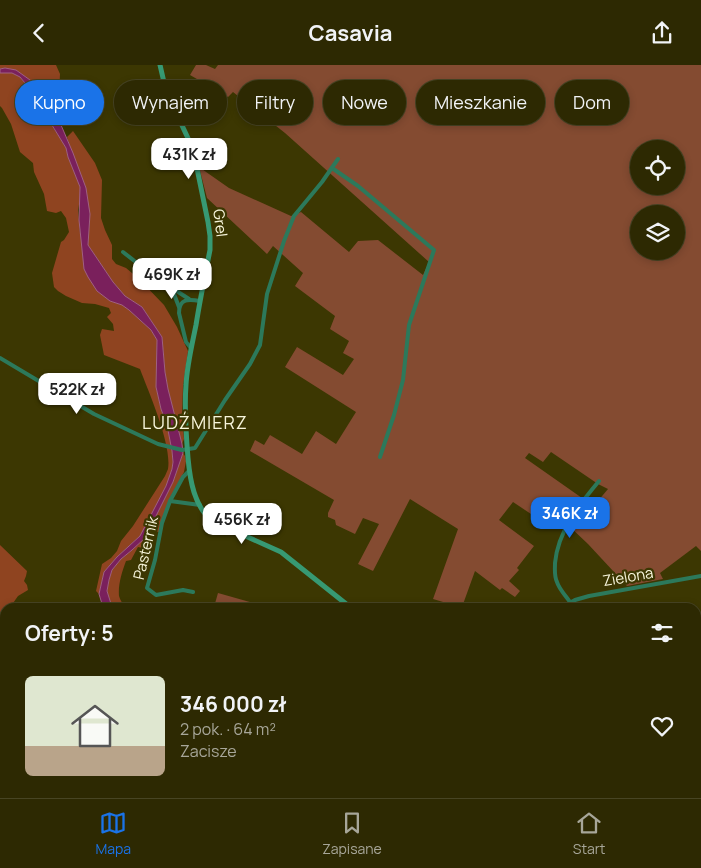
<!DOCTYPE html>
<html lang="pl">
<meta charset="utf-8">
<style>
body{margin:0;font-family:Manrope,sans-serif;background:#35310c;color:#f1f3f6;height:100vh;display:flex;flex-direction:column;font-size:19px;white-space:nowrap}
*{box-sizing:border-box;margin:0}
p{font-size:16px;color:#a7a699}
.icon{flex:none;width:28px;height:28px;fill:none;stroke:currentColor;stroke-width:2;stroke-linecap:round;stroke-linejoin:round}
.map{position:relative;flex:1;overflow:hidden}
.drawer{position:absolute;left:0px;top:538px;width:701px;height:196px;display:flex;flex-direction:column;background:#2d2902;border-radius:15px 15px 0 0;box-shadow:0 2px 8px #0003,0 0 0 1px #484524}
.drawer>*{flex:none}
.guide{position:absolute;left:15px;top:15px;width:671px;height:45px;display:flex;gap:10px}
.fabs{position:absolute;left:630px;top:75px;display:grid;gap:10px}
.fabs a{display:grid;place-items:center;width:55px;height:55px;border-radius:50%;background:#2d2902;box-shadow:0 2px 8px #0003,0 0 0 1px #484524;font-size:25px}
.price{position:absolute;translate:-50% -42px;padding:0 11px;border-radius:10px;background:#fff;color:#222;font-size:16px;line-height:32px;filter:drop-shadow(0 1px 2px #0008)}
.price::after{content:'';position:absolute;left:50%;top:30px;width:15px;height:11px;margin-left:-8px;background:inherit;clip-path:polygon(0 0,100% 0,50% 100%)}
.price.current{background:#1a73e8;color:#fff}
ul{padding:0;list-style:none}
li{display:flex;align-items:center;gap:15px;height:125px;padding:0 25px}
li+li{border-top:1px solid #484524}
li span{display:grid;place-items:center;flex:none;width:140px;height:100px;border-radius:8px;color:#555}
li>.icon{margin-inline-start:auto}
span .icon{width:60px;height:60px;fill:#fffc;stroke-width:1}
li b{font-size:21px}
h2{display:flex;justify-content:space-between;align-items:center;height:60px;padding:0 25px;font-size:21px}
.chip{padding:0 18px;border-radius:22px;background:#2d2902;box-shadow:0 2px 8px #0003,0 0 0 1px #484524;font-size:18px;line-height:45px}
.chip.current{background:#1a73e8;color:#fff}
header{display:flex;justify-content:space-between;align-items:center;height:65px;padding:0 25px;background:#2d2902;font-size:22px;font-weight:700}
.tabs{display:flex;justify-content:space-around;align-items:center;height:70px;border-top:1px solid #484524;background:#2d2902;font-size:14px;color:#a7a699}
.tabs a{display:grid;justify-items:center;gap:2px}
.tabs .current{color:#1a73e8}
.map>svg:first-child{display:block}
</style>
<header><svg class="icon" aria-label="back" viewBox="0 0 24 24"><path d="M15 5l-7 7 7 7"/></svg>Casavia<svg class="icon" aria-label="share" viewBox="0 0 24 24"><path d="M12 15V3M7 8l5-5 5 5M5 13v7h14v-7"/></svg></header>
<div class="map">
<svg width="701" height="733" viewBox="0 0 701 733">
<rect width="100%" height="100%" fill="#3c3702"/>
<!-- green -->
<g fill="#844b31" fill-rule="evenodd">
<path d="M196,0h10l9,4 3,-4h483v486l-5,-5 -36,27 3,6 -36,7 -39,-42 -19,-18 -31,-21 -7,9 -18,-12 -14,18 35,26 -17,22 2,2 -10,11 11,10 -5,6 -13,-9 -2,2 -25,-19 -13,36h-2l-27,-8 25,-70 -48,-30 -37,72 -15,-7 21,-40 -16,-6 -8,16 -19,-9 -1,-5 -7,-3v-4l6,-13 -84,-49 5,-11 9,5 6,-10 32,19 14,-23 20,13 20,-32 -71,-45 12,-20 46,28 11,-16 -11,-6 6,-12 -19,-12 5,-13 -40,-30 8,-13 -30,-27 -6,8 -60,-56 -8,-31 30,21 62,28 10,-4 48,40 9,-11 20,-1 45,35 6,-13 -144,-129 -52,-41 -5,5 -38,-22zM639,84h37v37h-37zM639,149h37v37h-37zM551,387l47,32 10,5 -16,19 -7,-5v-2l-3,-3 -57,-40 4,-5 14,9z"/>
<polygon points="218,528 267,542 214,542"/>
<polygon points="400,729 442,729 446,733 397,733"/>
<polygon points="483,729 658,729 649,733 488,733"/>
</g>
<!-- forest -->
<g fill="#8f4420">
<polygon points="0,0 56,0 60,9 59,29 49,35 39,22 5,3 0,4"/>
<path d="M5,7l7,1 8,4 10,12 36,59 2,9 12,30v12l-2,11 2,23 30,68 12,3 7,6 22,20 6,10 -1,47 5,22 6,16 5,26 1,11 -1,7 -6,17 -14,29 -12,21 -23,21 -13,15 -5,22 -3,-3 6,-27 9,-6 6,-7 4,-10 12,-15 32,-50c1,-2 2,-5 3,-7 4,-24 -19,-76 -28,-100l-36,-14 -4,-20 2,-6 12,2 -1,-7 -6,-7 4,-4 -2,-5 -14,-4 -13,-1 -16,-7 -8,-5 -4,-4 -2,-14 9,-31 3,-2 5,-8 -3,-14 -5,-7 -5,2 -9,-2 -3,-17 -10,-22 -1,-9 -13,-11 -9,-28 -9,-16 -2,-2v-33z"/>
<polygon points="73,66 95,98 102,115 101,153 105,165 112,180 112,194 116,199 126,203 138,213 164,240 177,262 188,286 183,321 182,350 184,374 182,379 168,325 165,307 162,272 142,242 125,231 113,217 88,180 90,149 67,72"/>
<path d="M183,388l2,3 1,5 -2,11 -13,24 -12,36 -8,-2 -8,18 -5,-1 -7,13 -5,1c-4,11 -8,23 -7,35 1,4 4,8 6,11h-13l-5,-16 2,-11 3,-10 9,-11 11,-9 13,-12 28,-56z"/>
<polygon points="0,480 27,506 26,511 24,516 27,520 28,525 18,531 11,541 11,542 5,542 5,562 0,559"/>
<polygon points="697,690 701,690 701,729 689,733 649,733 658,729 696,729"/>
</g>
<!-- water -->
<polygon fill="#7a205c" stroke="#a06082" points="5,3 16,5 30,15 39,22 52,39 73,88 86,123 90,149 88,180 113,217 125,231 142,242 162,272 165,307 168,324 182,379 183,388 173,417 145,473 132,485 121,494 112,505 109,515 107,526 112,542 103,542 99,529 104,507 117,492 140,471 166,421 172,404 173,397 172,386 167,360 161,344 156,322 157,275 151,265 129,245 122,240 110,236 97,226 88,212 84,204 79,155 80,122 68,92 66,83 30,24 20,12 12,8 0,8 0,4"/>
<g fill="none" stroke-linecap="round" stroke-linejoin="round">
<!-- street -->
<g stroke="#2c795b" stroke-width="4">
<polyline points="332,103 358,121 434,185 409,260 403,315 394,350 380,392"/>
<polyline points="123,187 155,212 189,234"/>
<polyline points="172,224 179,242"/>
<path d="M191,283l-5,-6 -7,-29c0,-15 10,-14 21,-12"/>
<polyline points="0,293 94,349 158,379 182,385 195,383 225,335 250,299 260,280 267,229 284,176 294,151 322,117 338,94"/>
<polyline points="189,406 183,412 170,436 162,458 155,495 147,523 156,530 183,525 193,527"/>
<polyline points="170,436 200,440"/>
<path d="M570,537c-4,-6 -11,-13 -13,-20 -3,-6 -2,-12 -2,-19 3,-32 24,-58 44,-82"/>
<polyline points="562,542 575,535 589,531 701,511"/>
<polyline points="0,592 5,595"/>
<polyline points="0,660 5,663"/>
<polyline points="230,729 237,733"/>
<polyline points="30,733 32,729"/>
</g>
<!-- secondary -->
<g stroke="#379973" stroke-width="5">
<path d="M160,0l6,26 27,58 15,73 2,14v14c-5,25 -10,50 -14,75 -4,20 -9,40 -10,60 -2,25 0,49 2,73 2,22 6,48 24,63l69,31 69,55"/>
<polyline points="390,733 394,729"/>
</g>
</g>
<g text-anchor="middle" stroke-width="4.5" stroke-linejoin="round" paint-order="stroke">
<!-- street labels -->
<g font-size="15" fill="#f7f5db" stroke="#3c3702">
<text transform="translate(220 158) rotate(83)" y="5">Grel</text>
<text transform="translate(146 483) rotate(-77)" y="5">Pasternik</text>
<text transform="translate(628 512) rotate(-10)" y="5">Zielona</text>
</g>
<!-- quarter labels -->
<g font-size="18" letter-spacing="1" fill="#f7f5db" stroke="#3c3702">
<text x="195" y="364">LUDŹMIERZ</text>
</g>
</g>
</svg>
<div class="fabs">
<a><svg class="icon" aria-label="locate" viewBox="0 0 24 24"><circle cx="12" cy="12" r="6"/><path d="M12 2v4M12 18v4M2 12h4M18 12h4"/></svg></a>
<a><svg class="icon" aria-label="layers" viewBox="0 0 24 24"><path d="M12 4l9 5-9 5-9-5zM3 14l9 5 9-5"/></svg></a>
</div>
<b class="price" style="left:189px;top:115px">431K zł</b>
<b class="price" style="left:172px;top:235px">469K zł</b>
<b class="price" style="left:77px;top:350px">522K zł</b>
<b class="price current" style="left:570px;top:474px">346K zł</b>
<b class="price" style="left:242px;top:480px">456K zł</b>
<div class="guide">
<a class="chip current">Kupno</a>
<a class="chip">Wynajem</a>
<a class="chip">Filtry</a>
<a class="chip">Nowe</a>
<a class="chip">Mieszkanie</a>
<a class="chip">Dom</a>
</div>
<section class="drawer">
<h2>Oferty: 5<svg class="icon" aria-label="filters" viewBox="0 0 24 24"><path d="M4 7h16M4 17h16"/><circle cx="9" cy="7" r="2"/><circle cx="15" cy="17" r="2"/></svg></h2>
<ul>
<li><span style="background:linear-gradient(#dfe7d0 70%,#b9a48a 0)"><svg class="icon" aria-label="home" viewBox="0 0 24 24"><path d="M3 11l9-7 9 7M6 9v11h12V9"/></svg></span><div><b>346 000 zł</b><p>2 pok. · 64 m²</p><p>Zacisze</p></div><svg class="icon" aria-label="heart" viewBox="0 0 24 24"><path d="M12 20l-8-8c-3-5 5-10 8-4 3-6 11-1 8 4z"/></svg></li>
</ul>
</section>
</div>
<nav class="tabs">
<a class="current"><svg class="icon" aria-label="map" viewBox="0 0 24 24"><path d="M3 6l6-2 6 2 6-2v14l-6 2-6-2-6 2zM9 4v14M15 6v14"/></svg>Mapa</a>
<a><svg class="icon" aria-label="saved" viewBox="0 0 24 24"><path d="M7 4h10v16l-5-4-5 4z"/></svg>Zapisane</a>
<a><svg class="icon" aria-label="home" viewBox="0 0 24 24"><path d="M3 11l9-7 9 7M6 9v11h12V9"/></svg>Start</a>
</nav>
